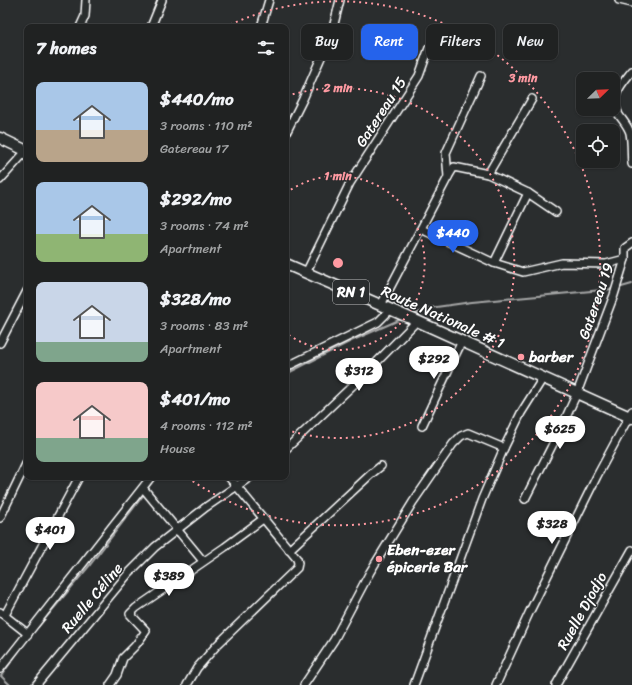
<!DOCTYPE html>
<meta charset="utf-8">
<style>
body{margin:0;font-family:Sriracha,sans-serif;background:#282a2a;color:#f1f3f6;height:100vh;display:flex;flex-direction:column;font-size:15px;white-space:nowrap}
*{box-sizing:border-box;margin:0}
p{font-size:13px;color:#a2a4a5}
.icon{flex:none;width:22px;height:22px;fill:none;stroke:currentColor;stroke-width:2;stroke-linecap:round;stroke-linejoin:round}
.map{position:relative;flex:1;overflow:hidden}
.sheet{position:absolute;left:24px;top:24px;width:265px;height:456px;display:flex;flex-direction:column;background:#202222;border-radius:8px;box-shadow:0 1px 3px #0004,0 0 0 1px #3d3f40}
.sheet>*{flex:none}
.guide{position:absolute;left:301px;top:24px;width:271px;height:36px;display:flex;gap:8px}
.needle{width:26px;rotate:67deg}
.controls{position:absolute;left:576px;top:72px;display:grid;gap:8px}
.controls a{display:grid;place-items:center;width:44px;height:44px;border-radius:8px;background:#202222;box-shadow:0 1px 3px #0004,0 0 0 1px #3d3f40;font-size:20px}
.price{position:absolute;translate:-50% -34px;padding:0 9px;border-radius:14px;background:#fff;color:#222;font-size:13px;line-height:26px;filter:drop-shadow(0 1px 2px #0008)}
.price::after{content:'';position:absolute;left:50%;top:24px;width:12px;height:9px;margin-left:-6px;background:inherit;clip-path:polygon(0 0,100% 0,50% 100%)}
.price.selected{background:#2563eb;color:#fff}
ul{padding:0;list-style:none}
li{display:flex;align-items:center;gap:12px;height:100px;padding:0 12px}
li span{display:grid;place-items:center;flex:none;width:112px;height:80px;border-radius:8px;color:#555}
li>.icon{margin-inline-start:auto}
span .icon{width:48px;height:48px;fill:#fffc;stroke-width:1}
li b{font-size:17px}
h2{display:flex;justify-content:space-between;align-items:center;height:48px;padding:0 12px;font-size:17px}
.tag{padding:0 14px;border-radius:8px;background:#202222;box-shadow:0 1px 3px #0004,0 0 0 1px #3d3f40;font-size:14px;line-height:36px}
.tag.selected{background:#2563eb;color:#fff}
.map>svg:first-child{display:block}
</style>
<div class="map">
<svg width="632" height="685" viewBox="0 0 632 685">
<rect width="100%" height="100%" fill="#2a2d2e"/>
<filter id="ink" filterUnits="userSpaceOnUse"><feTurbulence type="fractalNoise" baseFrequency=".025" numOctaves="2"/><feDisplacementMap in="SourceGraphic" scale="8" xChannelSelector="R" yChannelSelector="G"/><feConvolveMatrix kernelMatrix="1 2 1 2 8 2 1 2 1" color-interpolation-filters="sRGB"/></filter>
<g filter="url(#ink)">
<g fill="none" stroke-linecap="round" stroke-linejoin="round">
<!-- stream -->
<g stroke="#a6a7a7" stroke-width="2">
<polyline points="618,288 632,284"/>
<polyline points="413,315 429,308 472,302 613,289"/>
<polyline points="286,374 351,341 399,320"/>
<polyline points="147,489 156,477"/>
<polyline points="38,627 90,565 145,493"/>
<polyline points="1,676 19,651"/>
<polyline points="1,676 10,685"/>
</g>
<defs>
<g id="minor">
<polyline points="619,0 632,3"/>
<polyline points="80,27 85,16 86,0"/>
<polyline points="151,27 162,0"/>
<polyline points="261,27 269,0"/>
<path d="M632,71c-11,14 -23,26 -13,44 4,6 9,11 11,18 2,10 1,22 2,31"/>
<polyline points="286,133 303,99 332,32 340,0"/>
<polyline points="488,174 532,99"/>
<polyline points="448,177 446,153 481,76"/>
<polyline points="0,180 27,150"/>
<polyline points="528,193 556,212"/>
<polyline points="421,229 494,263"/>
<polyline points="306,273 350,183 419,76 429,48"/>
<polyline points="381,305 448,177 454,167 488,174 528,193 494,263 523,272 562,263 606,264 625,259"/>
<polyline points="0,343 27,291"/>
<polyline points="286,367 378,322 391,309"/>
<polyline points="422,426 462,341"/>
<polyline points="286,449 370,369 417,321"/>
<polyline points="143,488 203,561"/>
<polyline points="525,499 562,426 577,393 614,295 625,259 625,248 632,243"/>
<polyline points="0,518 27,462"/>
<polyline points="289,550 371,474 381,466"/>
<polyline points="0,612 28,634"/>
<polyline points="5,615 79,477"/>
<polyline points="0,669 151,477"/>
<polyline points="36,685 128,574 155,547 206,507 250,477"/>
<polyline points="110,685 117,675 123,658 135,646 146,631 130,614 136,608 225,547 263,519"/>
<polyline points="187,685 197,668 217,645 297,568 298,563 297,559 229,477"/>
<polyline points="304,685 334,640 370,572 413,502 453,444 461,436 468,433 504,448"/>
<polyline points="414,685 482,499 504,448 521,413 543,378"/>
<polyline points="496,685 530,611 597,476 632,411"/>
<polyline points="556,685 632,550"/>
</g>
<g id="primary">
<polyline points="0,138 27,151"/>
<polyline points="286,264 417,321 632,418"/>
</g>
</defs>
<!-- minor casing -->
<use href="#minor" stroke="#fff" stroke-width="10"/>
<!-- primary casing -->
<use href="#primary" stroke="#fff" stroke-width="13"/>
<!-- minor -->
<use href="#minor" stroke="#2a2d2e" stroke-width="7"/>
<!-- primary -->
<use href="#primary" stroke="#2a2d2e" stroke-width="10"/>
</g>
</g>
<!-- distance rings -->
<g fill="none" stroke="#ff9aa2" stroke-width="2" stroke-dasharray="2 4">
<path d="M286 193A87 87 0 1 1 286 333"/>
<path d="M287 96A175 175 0 1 1 287 430"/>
<path d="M225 27A262 262 0 1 1 188 478"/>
</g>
<!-- markers -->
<g fill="#ff9aa2" stroke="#2a2d2e" stroke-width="1.5">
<circle cx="521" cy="357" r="4"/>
<circle cx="379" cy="559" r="4"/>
</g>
<g text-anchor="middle" stroke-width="3" stroke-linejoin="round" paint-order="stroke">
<!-- shield labels -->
<rect fill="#2a2d2e" stroke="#bfc0c0" stroke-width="1" x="333" y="280" width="36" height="24" rx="3"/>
<g font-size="14" font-weight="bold" fill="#fff">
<text x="351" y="297">RN 1</text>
</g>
<!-- street labels -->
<g font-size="15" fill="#fff" stroke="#2a2d2e">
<text transform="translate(381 112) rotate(-57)" y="5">Gatereau 15</text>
<text transform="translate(596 301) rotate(-71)" y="5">Gatereau 19</text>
<text transform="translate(443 317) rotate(24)" y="5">Route Nationale # 1</text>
<text transform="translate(92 598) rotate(-50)" y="5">Ruelle Céline</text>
<text transform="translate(582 611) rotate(-61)" y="5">Ruelle Djodjo</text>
</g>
<!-- poi labels -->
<g font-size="15" font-weight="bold" fill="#fff" stroke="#2a2d2e" text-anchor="start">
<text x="529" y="362">barber</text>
<text x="387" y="555">Eben-ezer<tspan x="387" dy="17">épicerie Bar</tspan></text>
</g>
</g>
<circle cx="338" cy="263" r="6" fill="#ff9aa2" stroke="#2a2d2e" stroke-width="2"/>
<g font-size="12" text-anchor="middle" font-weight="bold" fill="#ff9aa2" stroke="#2a2d2e" stroke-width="3" stroke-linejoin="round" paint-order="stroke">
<text x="523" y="82">3 min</text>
<text x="338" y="92">2 min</text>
<text x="338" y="180">1 min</text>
</g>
</svg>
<div class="controls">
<a><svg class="needle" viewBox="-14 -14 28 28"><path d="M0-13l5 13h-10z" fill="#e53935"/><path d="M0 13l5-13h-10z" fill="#a2a4a5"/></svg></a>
<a><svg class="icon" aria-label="locate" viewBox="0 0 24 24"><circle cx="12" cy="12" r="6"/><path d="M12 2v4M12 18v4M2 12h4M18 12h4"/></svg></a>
</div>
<b class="price selected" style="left:453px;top:254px">$440</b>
<b class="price" style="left:434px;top:380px">$292</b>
<b class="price" style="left:359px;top:392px">$312</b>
<b class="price" style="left:560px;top:450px">$625</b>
<b class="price" style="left:552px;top:545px">$328</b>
<b class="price" style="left:50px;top:551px">$401</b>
<b class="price" style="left:169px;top:597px">$389</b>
<div class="guide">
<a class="tag">Buy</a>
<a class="tag selected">Rent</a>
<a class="tag">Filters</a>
<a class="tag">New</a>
</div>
<section class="sheet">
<h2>7 homes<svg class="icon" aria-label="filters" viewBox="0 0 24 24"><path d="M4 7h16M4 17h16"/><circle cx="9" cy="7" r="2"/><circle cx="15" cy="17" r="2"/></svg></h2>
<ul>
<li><span style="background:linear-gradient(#a9c7e8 60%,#b9a48a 0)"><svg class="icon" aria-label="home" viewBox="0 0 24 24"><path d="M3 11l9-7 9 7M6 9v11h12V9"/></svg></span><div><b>$440/mo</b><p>3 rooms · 110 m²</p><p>Gatereau 17</p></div></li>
<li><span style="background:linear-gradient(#a9c7e8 65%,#8fb573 0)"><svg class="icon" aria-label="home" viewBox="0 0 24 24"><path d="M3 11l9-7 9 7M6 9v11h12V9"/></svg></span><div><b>$292/mo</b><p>3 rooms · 74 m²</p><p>Apartment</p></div></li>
<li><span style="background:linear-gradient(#c9d6e8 75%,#7fa58c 0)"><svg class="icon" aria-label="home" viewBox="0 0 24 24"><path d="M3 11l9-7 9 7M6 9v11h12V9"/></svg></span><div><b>$328/mo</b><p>3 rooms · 83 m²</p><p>Apartment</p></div></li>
<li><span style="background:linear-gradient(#f6c9c9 70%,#7fa58c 0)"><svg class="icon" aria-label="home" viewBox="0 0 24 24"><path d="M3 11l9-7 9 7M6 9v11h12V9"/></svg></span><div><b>$401/mo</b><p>4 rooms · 112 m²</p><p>House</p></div></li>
</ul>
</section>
</div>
